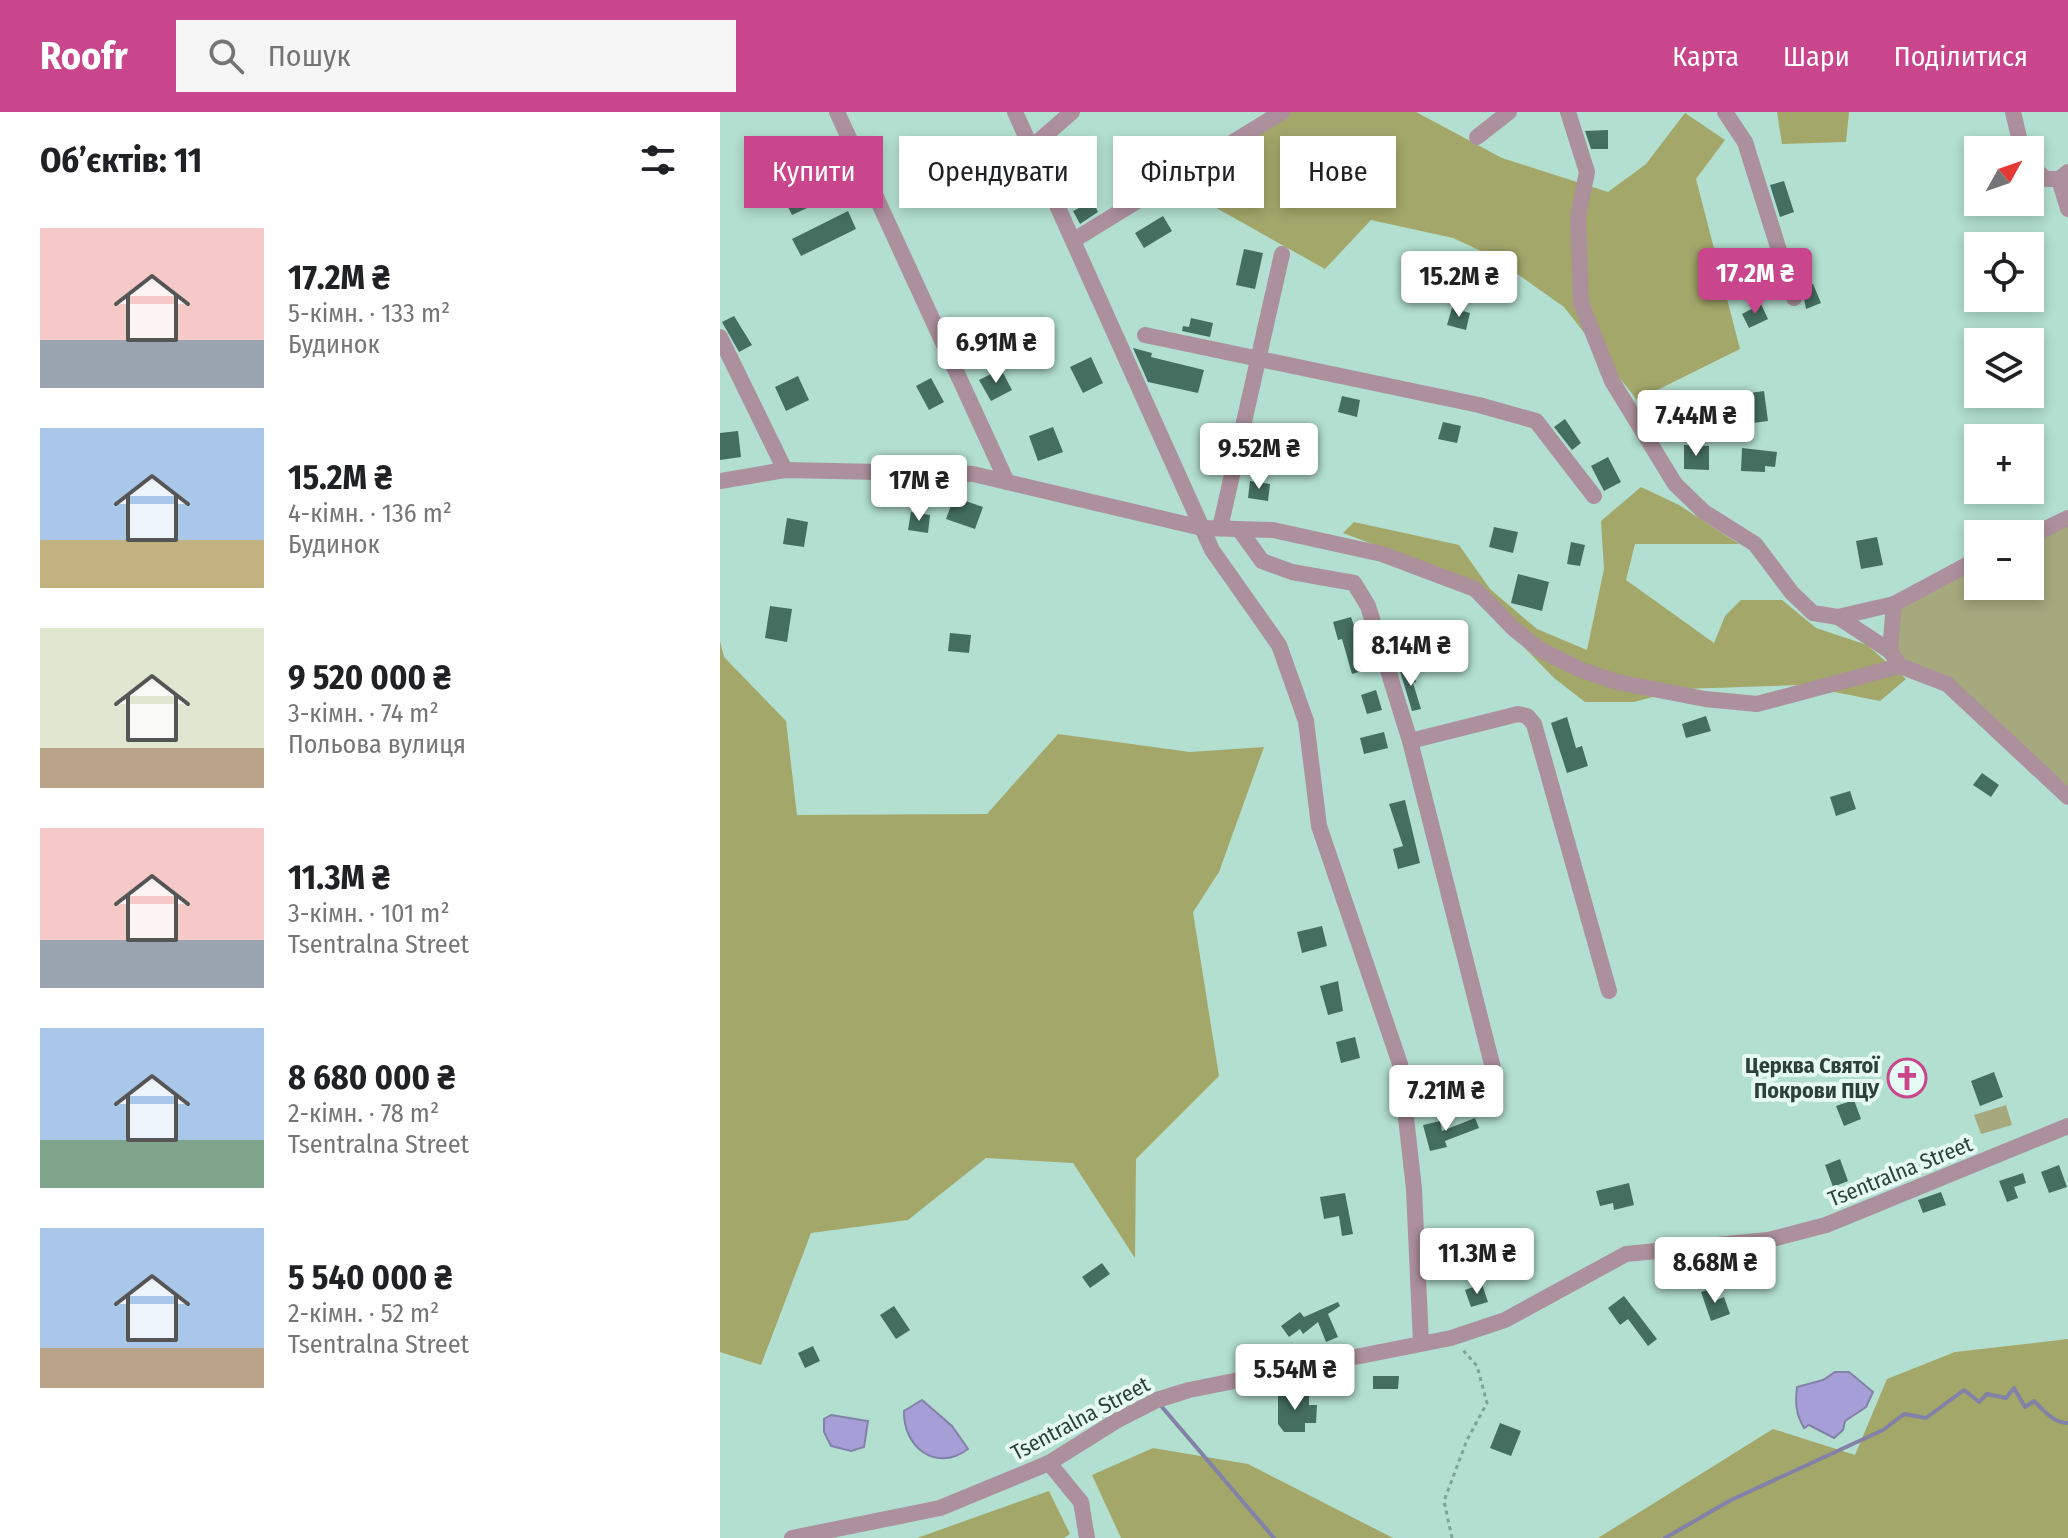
<!DOCTYPE html>
<html lang="uk">
<meta charset="utf-8">
<style>
body{margin:0;font-family:"Fira Sans Condensed",sans-serif;background:#f6f6f6;color:#202124;height:100vh;display:flex;flex-direction:column;font-size:30px;white-space:nowrap}
*{box-sizing:border-box;margin:0}
p{font-size:26px;color:#757577}
.icon{flex:none;width:44px;height:44px;fill:none;stroke:currentColor;stroke-width:2;stroke-linecap:round;stroke-linejoin:round}
.map{position:relative;flex:1;overflow:hidden}
.side{display:flex;flex-direction:column;background:#fff;width:720px}
.side>*{flex:none}
.guide{position:absolute;left:24px;top:24px;width:760px;height:72px;display:flex;gap:16px}
.needle{width:52px;rotate:50deg}
.buttons{position:absolute;left:1244px;top:24px;display:grid;gap:16px}
.buttons a{display:grid;place-items:center;width:80px;height:80px;border-radius:0px;background:#fff;box-shadow:0 4px 12px #0003;font-size:40px}
.price{position:absolute;translate:-50% -68px;padding:0 18px;border-radius:8px;background:#fff;color:#222;font-size:26px;line-height:52px;filter:drop-shadow(0 2px 4px #0008)}
.price::after{content:'';position:absolute;left:50%;top:48px;width:24px;height:18px;margin-left:-12px;background:inherit;clip-path:polygon(0 0,100% 0,50% 100%)}
.price.selected{background:#c9468c;color:#fff}
ul{padding:0;list-style:none}
li{display:flex;align-items:center;gap:24px;height:200px;padding:0 40px}
li span{display:grid;place-items:center;flex:none;width:224px;height:160px;border-radius:0px;color:#555}
li>.icon{margin-inline-start:auto}
span .icon{width:96px;height:96px;fill:#fffc;stroke-width:1}
li b{font-size:34px}
h2{display:flex;justify-content:space-between;align-items:center;height:96px;padding:0 40px;font-size:34px}
.tag{padding:0 28px;border-radius:0px;background:#fff;box-shadow:0 4px 12px #0003;font-size:28px;line-height:72px}
.tag.selected{background:#c9468c;color:#fff}
header{display:flex;align-items:center;gap:48px;box-sizing:border-box;height:112px;padding:0 40px;background:#c9468c;color:#fff}
header strong{font-size:38px}
nav{display:flex;gap:44px;margin-inline-start:auto;font-size:28px}
.search{width:560px;height:72px;background:#f6f6f6;display:flex;align-items:center;gap:20px;box-sizing:border-box;padding:0 28px;border-radius:0px;color:#757577;font-size:30px}
main{display:flex;flex:1;min-height:0}
.map>svg:first-child{display:block}
</style>
<header>
<strong>Roofr</strong>
<div class="search"><svg class="icon" aria-label="search" viewBox="0 0 24 24"><circle cx="10" cy="10" r="6"/><path d="M15 15l6 6"/></svg>Пошук</div>
<nav><a>Карта</a><a>Шари</a><a>Поділитися</a></nav>
</header>
<main>
<section class="side">
<h2>Об’єктів: 11<svg class="icon" aria-label="filters" viewBox="0 0 24 24"><path d="M4 7h16M4 17h16"/><circle cx="9" cy="7" r="2"/><circle cx="15" cy="17" r="2"/></svg></h2>
<ul>
<li><span style="background:linear-gradient(#f6c9c9 70%,#9aa5b1 0)"><svg class="icon" aria-label="home" viewBox="0 0 24 24"><path d="M3 11l9-7 9 7M6 9v11h12V9"/></svg></span><div><b>17.2M ₴</b><p>5-кімн. · 133 m²</p><p>Будинок</p></div></li>
<li><span style="background:linear-gradient(#a9c7e8 70%,#c2b280 0)"><svg class="icon" aria-label="home" viewBox="0 0 24 24"><path d="M3 11l9-7 9 7M6 9v11h12V9"/></svg></span><div><b>15.2M ₴</b><p>4-кімн. · 136 m²</p><p>Будинок</p></div></li>
<li><span style="background:linear-gradient(#dfe7d0 75%,#b9a48a 0)"><svg class="icon" aria-label="home" viewBox="0 0 24 24"><path d="M3 11l9-7 9 7M6 9v11h12V9"/></svg></span><div><b>9 520 000 ₴</b><p>3-кімн. · 74 m²</p><p>Польова вулиця</p></div></li>
<li><span style="background:linear-gradient(#f6c9c9 70%,#9aa5b1 0)"><svg class="icon" aria-label="home" viewBox="0 0 24 24"><path d="M3 11l9-7 9 7M6 9v11h12V9"/></svg></span><div><b>11.3M ₴</b><p>3-кімн. · 101 m²</p><p>Tsentralna Street</p></div></li>
<li><span style="background:linear-gradient(#a9c7e8 70%,#7fa58c 0)"><svg class="icon" aria-label="home" viewBox="0 0 24 24"><path d="M3 11l9-7 9 7M6 9v11h12V9"/></svg></span><div><b>8 680 000 ₴</b><p>2-кімн. · 78 m²</p><p>Tsentralna Street</p></div></li>
<li><span style="background:linear-gradient(#a9c7e8 75%,#b9a48a 0)"><svg class="icon" aria-label="home" viewBox="0 0 24 24"><path d="M3 11l9-7 9 7M6 9v11h12V9"/></svg></span><div><b>5 540 000 ₴</b><p>2-кімн. · 52 m²</p><p>Tsentralna Street</p></div></li>
</ul>
</section>
<div class="map">
<svg width="1348" height="1426" viewBox="0 0 1348 1426">
<rect width="100%" height="100%" fill="#b2dfcf"/>
<!-- green -->
<g fill="#a6a97e">
<polygon points="1348,406 1348,685 1227,572 1170,539 1174,492 1258,447 1258,474 1310,474 1310,424"/>
<polygon points="1286,993 1292,1013 1261,1022 1254,1003"/>
</g>
<!-- forest -->
<g fill="#a4a76a">
<polygon points="562,0 696,0 782,46 888,80 926,52 965,1 1005,28 976,67 1020,237 917,288 844,195 772,144 733,126 651,108 605,157 450,70"/>
<polygon points="1057,0 1129,0 1126,30 1062,32"/>
<polygon points="921,375 959,393 1019,432 915,432 906,468 994,531 1005,504 1021,488 1062,488 1096,516 1147,533 1186,567 1160,589 1079,573 962,577 914,590 865,590 834,566 733,462 623,421 634,410 739,433 770,477 817,517 867,538 884,457 881,409"/>
<polygon points="0,529 4,545 66,609 77,703 267,702 338,622 470,640 544,635 499,760 473,800 499,964 416,1047 415,1146 353,1051 266,1046 188,1108 91,1121 41,1253 0,1240"/>
<polygon points="1348,1227 1348,1426 878,1426 1053,1317 1135,1343 1167,1267 1235,1240"/>
<polygon points="433,1336 528,1352 673,1426 401,1426 372,1363"/>
<polygon points="329,1379 350,1422 344,1426 197,1426"/>
</g>
<!-- water -->
<g fill="#a69ed7" stroke="#8282a8" stroke-width="2">
<path d="M1115,1260h14l24,20 -7,15 -21,14 -2,9 -9,8 -25,-13 -5,3c-8,-14 -9,-24 -7,-41l26,-7z"/>
<path d="M202,1288l30,26 16,23c-32,24 -65,-2 -64,-38z"/>
<polygon points="111,1303 148,1309 144,1335 131,1339 111,1334 104,1320 104,1307"/>
</g>
<g fill="none" stroke-linecap="round" stroke-linejoin="round">
<!-- stream -->
<g stroke="#8282a8" stroke-width="4">
<polyline points="442,1295 554,1426"/>
<path d="M945,1426l66,-38 152,-70 21,-16 22,4 38,-28 15,12 8,-8 19,4 8,-10 11,19 9,-6c10,10 20,22 34,22"/>
</g>
</g>
<!-- building -->
<g fill="#446e60">
<polygon points="888,18 888,37 871,37 865,19"/>
<polygon points="347,26 361,54 339,65 326,37"/>
<polygon points="79,53 98,91 72,103 53,65"/>
<polygon points="1064,69 1074,100 1060,105 1050,73"/>
<polygon points="373,89 378,100 360,112 353,99"/>
<polygon points="128,99 136,117 81,144 72,127"/>
<polygon points="443,104 452,119 424,136 415,121"/>
<polygon points="524,137 543,141 535,177 516,173"/>
<polygon points="1017,150 1023,168 1009,173 1002,155"/>
<polygon points="1093,172 1101,191 1086,197 1082,176"/>
<polygon points="1041,192 1048,207 1029,216 1022,202"/>
<polygon points="732,196 750,201 746,218 727,213"/>
<polygon points="14,204 32,233 19,240 2,210"/>
<polygon points="471,206 493,211 490,225 462,219 463,214 469,215"/>
<polygon points="260,214 269,235 247,246 237,225"/>
<polygon points="413,236 432,241 431,245 484,258 478,281 428,270"/>
<polygon points="371,245 383,271 363,281 350,255"/>
<polygon points="281,257 292,278 271,289 259,268"/>
<polygon points="78,264 89,288 66,299 55,275"/>
<polygon points="211,266 224,290 209,298 196,274"/>
<polygon points="1044,279 1048,309 1017,313 1014,294 1025,293 1023,282"/>
<polygon points="622,284 640,288 637,305 618,300"/>
<polygon points="845,307 861,331 852,338 834,315"/>
<polygon points="723,310 741,314 737,331 718,327"/>
<polygon points="333,315 343,340 318,349 309,324"/>
<polygon points="18,319 21,345 0,348 0,321"/>
<polygon points="964,333 989,334 989,358 964,357"/>
<polygon points="1022,336 1057,340 1055,355 1045,354 1045,360 1021,359"/>
<polygon points="888,345 901,370 884,379 871,354"/>
<polygon points="530,369 550,372 548,389 528,386"/>
<polygon points="234,385 263,395 255,417 226,407"/>
<polygon points="191,400 210,403 208,421 188,418"/>
<polygon points="67,406 88,410 84,435 63,432"/>
<polygon points="774,415 798,420 793,441 769,435"/>
<polygon points="1157,425 1163,453 1141,457 1136,429"/>
<polygon points="851,430 865,433 860,454 847,452"/>
<polygon points="798,462 829,470 822,499 791,491"/>
<polygon points="50,494 72,497 67,530 45,526"/>
<polygon points="631,505 649,557 632,562 622,527 618,528 613,510"/>
<polygon points="230,521 251,523 249,541 228,539"/>
<polygon points="692,555 696,570 693,571 701,597 692,599 680,559"/>
<polygon points="656,578 662,598 647,602 641,583"/>
<polygon points="986,604 991,619 966,626 962,612"/>
<polygon points="847,605 856,636 862,634 868,654 847,661 831,611"/>
<polygon points="664,620 668,636 644,642 640,626"/>
<polygon points="1262,661 1279,673 1271,685 1253,673"/>
<polygon points="1130,679 1136,697 1116,704 1110,685"/>
<polygon points="685,688 700,751 678,757 673,737 683,734 669,692"/>
<polygon points="602,814 607,834 582,841 577,820"/>
<polygon points="618,869 623,899 608,903 600,874"/>
<polygon points="635,925 640,946 621,951 616,930"/>
<polygon points="1186,949 1200,978 1188,984 1174,955"/>
<polygon points="1274,960 1283,985 1260,994 1251,969"/>
<polygon points="1134,988 1141,1007 1124,1014 1116,994"/>
<polygon points="755,1006 759,1016 725,1029 727,1035 710,1039 703,1013 720,1009 722,1019"/>
<polygon points="1120,1047 1128,1069 1113,1075 1105,1053"/>
<polygon points="1339,1053 1347,1075 1329,1081 1321,1060"/>
<polygon points="1303,1061 1306,1071 1294,1075 1298,1086 1287,1090 1279,1069"/>
<polygon points="909,1071 914,1093 894,1098 893,1091 880,1094 876,1079"/>
<polygon points="1221,1080 1226,1093 1203,1101 1198,1088"/>
<polygon points="625,1081 633,1122 622,1124 619,1104 604,1107 600,1085"/>
<polygon points="382,1151 390,1162 370,1176 362,1165"/>
<polygon points="762,1172 768,1190 751,1195 745,1178"/>
<polygon points="993,1176 997,1188 1004,1185 1010,1202 991,1209 981,1180"/>
<polygon points="904,1184 937,1227 928,1234 908,1207 900,1213 888,1196"/>
<polygon points="618,1190 620,1194 608,1202 618,1225 606,1230 598,1210 583,1222 580,1217 569,1225 561,1214 580,1200 584,1205"/>
<polygon points="174,1194 190,1218 176,1227 160,1203"/>
<polygon points="93,1234 100,1249 85,1256 78,1241"/>
<polygon points="653,1264 679,1264 678,1277 653,1277"/>
<polygon points="558,1280 589,1281 589,1293 597,1293 596,1311 585,1311 585,1320 564,1320 558,1312"/>
<polygon points="780,1311 801,1319 791,1344 770,1336"/>
</g>
<g fill="none" stroke-linecap="round" stroke-linejoin="round">
<!-- path -->
<polyline stroke="#80a397" stroke-width="3" stroke-dasharray="4 4" stroke-linecap="butt" points="732,1426 724,1389 747,1328 767,1291 757,1254 741,1236"/>
<!-- street -->
<g stroke="#ac909c" stroke-width="16">
<polyline points="117,0 287,370"/>
<polyline points="295,0 492,438 559,533 586,609 599,714 680,952 694,1077 701,1231"/>
<polyline points="848,0 867,60 858,105 861,191 892,269 955,372 984,400 1035,432 1072,481 1093,501 1118,505 1170,539"/>
<polyline points="1005,0 1025,30 1074,186"/>
<polyline points="1293,0 1302,38"/>
<polyline points="757,25 789,0"/>
<polyline points="313,34 352,0"/>
<polyline points="1310,52 1325,67 1339,67 1348,60"/>
<polyline points="1339,67 1348,97"/>
<polyline points="354,128 562,0"/>
<polyline points="425,223 759,293 816,309 874,384"/>
<polyline points="0,225 65,358"/>
<polyline points="0,369 65,358 253,362 482,416 553,418 662,442 755,477 794,517 819,537 859,557 897,570 985,587 1037,592 1180,554"/>
<polyline points="500,416 562,142"/>
<polyline points="519,417 542,449 572,460 634,471 648,494 690,629 775,964"/>
<polyline points="1310,424 1348,406"/>
<polyline points="1174,492 1170,539 1180,554 1227,572 1348,685"/>
<polyline points="1118,505 1174,492 1258,447"/>
<polyline points="690,629 798,602 807,604 814,612 889,879"/>
<polyline points="329,1351 361,1390 367,1426"/>
<polyline points="72,1426 220,1396 329,1351 396,1309 437,1288 469,1278 731,1226 785,1208 906,1142 1048,1128 1106,1113 1348,1014"/>
</g>
</g>
<!-- icons -->
<defs>
<symbol id="church-ring" viewBox="-11 -11 22 22"><circle r="9.5" fill="#e4faf2" stroke="#c9468c" stroke-width="1.5"/><path d="M-1.2-6h2.4v3.5h3.3v2.4h-3.3V6h-2.4V-.1h-3.3v-2.4h3.3Z" fill="#c9468c"/></symbol>
</defs>
<g fill-rule="evenodd">
<use href="#church-ring" x="1165" y="944" width="44" height="44"/>
</g>
<g text-anchor="middle" stroke-width="8" stroke-linejoin="round" paint-order="stroke">
<!-- poi labels -->
<g font-size="22" font-weight="bold" fill="#2e403a" stroke="#e4faf2" text-anchor="end">
<text x="1159" y="961">Церква Святої<tspan x="1159" dy="25">Покрови ПЦУ</tspan></text>
</g>
<!-- street labels -->
<g font-size="22" fill="#2e403a" stroke="#e4faf2">
<text transform="translate(1180 1059) rotate(-22)" y="8">Tsentralna Street</text>
<text transform="translate(360 1306) rotate(-28)" y="8">Tsentralna Street</text>
</g>
</g>
</svg>
<div class="buttons">
<a><svg class="needle" viewBox="-14 -14 28 28"><path d="M0-13l5 13h-10z" fill="#e53935"/><path d="M0 13l5-13h-10z" fill="#757577"/></svg></a>
<a><svg class="icon" aria-label="locate" viewBox="0 0 24 24"><circle cx="12" cy="12" r="6"/><path d="M12 2v4M12 18v4M2 12h4M18 12h4"/></svg></a>
<a><svg class="icon" aria-label="layers" viewBox="0 0 24 24"><path d="M12 4l9 5-9 5-9-5zM3 14l9 5 9-5"/></svg></a>
<a>+</a>
<a>−</a>
</div>
<b class="price selected" style="left:1035px;top:204px">17.2M ₴</b>
<b class="price" style="left:739px;top:207px">15.2M ₴</b>
<b class="price" style="left:276px;top:273px">6.91M ₴</b>
<b class="price" style="left:976px;top:346px">7.44M ₴</b>
<b class="price" style="left:539px;top:379px">9.52M ₴</b>
<b class="price" style="left:199px;top:411px">17M ₴</b>
<b class="price" style="left:691px;top:576px">8.14M ₴</b>
<b class="price" style="left:726px;top:1021px">7.21M ₴</b>
<b class="price" style="left:757px;top:1184px">11.3M ₴</b>
<b class="price" style="left:995px;top:1193px">8.68M ₴</b>
<b class="price" style="left:575px;top:1300px">5.54M ₴</b>
<div class="guide">
<a class="tag selected">Купити</a>
<a class="tag">Орендувати</a>
<a class="tag">Фільтри</a>
<a class="tag">Нове</a>
</div>
</div>
</main>
